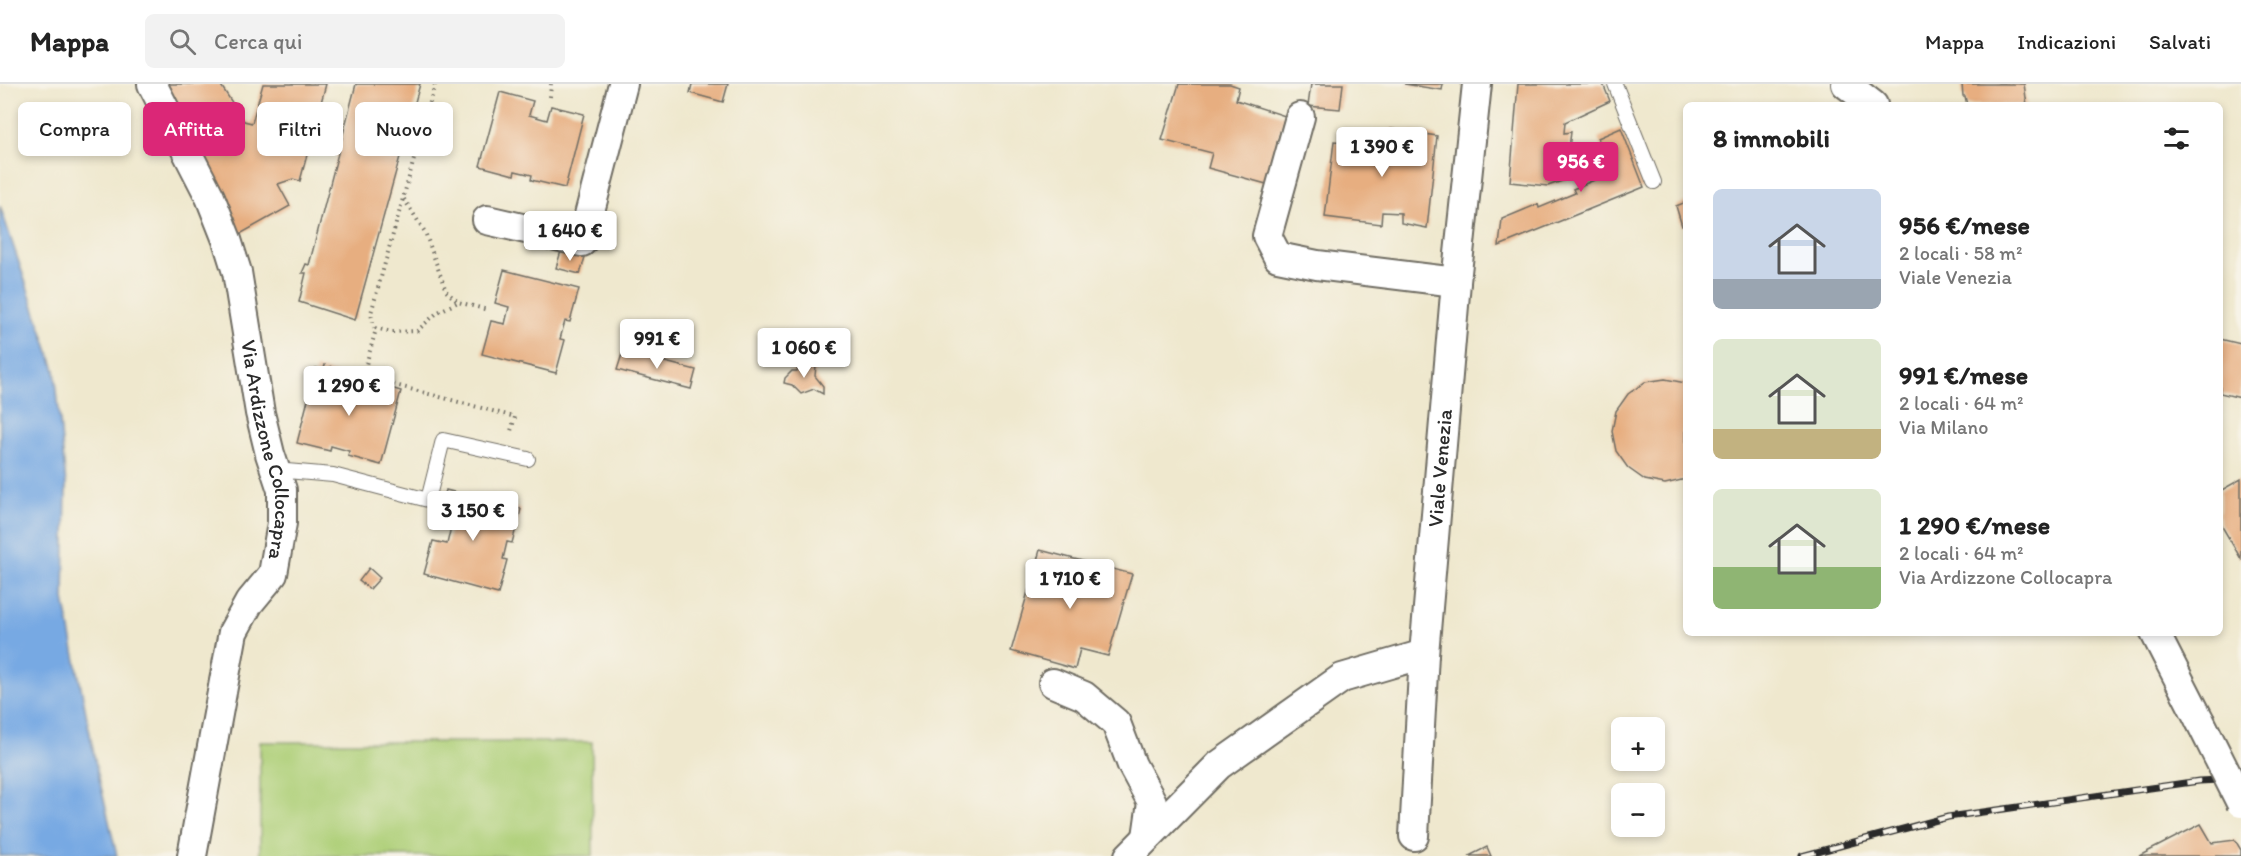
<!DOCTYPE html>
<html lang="it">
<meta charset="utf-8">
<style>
body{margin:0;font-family:Itim,sans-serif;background:#f2f2f2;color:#222;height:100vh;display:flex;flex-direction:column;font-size:22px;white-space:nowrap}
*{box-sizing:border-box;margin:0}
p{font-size:20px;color:#767676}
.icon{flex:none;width:33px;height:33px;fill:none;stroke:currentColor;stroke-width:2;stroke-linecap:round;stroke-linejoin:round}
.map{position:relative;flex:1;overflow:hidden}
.panel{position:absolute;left:1683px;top:18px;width:540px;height:534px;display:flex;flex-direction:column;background:#fff;border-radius:9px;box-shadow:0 3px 9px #0003}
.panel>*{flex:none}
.banner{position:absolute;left:18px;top:18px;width:570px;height:54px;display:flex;gap:12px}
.buttons{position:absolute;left:1611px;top:633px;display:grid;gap:12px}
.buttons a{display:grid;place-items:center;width:54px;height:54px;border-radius:9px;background:#fff;box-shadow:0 3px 9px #0003;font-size:30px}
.price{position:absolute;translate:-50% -51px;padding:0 14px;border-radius:6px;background:#fff;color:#222;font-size:20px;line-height:39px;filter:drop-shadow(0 2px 3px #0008)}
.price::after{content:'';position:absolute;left:50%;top:36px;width:18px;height:14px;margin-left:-9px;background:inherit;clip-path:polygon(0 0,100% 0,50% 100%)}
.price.on{background:#db2777;color:#fff}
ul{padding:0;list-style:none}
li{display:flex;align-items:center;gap:18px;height:150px;padding:0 30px}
li span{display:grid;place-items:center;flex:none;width:168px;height:120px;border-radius:9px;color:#555}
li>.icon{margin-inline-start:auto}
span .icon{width:72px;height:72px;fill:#fffc;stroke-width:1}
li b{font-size:26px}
h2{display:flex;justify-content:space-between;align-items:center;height:72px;padding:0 30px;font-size:26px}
.tag{padding:0 21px;border-radius:9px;background:#fff;box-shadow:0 3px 9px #0003;font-size:21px;line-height:54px}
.tag.on{background:#db2777;color:#fff}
header{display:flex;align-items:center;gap:36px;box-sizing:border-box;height:84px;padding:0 30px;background:#fff;border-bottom:2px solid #e0e0e0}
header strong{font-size:28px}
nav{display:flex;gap:33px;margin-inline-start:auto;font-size:21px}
.search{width:420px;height:54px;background:#f2f2f2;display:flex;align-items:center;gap:15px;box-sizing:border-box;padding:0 21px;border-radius:9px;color:#767676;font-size:22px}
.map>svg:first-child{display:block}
</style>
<header>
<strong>Mappa</strong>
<div class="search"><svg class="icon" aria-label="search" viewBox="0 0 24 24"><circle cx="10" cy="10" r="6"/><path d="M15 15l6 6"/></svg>Cerca qui</div>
<nav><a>Mappa</a><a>Indicazioni</a><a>Salvati</a></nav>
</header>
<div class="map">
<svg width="2241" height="772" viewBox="0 0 2241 772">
<rect width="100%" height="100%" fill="#f7f3e8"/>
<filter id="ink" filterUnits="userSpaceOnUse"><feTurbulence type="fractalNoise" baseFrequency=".0167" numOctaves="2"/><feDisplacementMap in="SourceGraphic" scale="12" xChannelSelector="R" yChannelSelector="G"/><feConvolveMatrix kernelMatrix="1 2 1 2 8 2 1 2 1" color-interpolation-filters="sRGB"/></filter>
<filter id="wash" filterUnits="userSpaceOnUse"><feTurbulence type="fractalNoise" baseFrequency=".008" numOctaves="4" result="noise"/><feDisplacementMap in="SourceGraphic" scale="24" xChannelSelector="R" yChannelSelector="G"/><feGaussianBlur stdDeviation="1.35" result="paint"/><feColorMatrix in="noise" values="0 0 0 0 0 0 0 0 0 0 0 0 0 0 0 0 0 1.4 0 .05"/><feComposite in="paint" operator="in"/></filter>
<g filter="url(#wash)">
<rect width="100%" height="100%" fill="#efe8ce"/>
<!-- green -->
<polygon fill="#adcf77" stroke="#6c7d51" stroke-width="1.5" points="260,658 592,658 593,772 260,772"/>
<!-- water -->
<polygon fill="#77a9e3" stroke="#516a87" stroke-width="1.5" points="0,122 55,286 66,401 64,515 96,681 117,772 0,772"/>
<g id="blocks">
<!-- building -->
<g fill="#e7ae80">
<polygon points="160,0 220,0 244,37 252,39 263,0 326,0 300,97 293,95 278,100 290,122 233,154"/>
<polygon points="356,0 420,0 355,236 299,218 306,189 302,189 306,180 309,181"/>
<polygon points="692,0 728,0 723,18 690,9"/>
<polygon points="1179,0 1230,0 1239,3 1236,16 1285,32 1277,59 1281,61 1270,101 1208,84 1212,69 1162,56"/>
<polygon points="1311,0 1343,0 1340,25 1308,22"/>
<polygon points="1404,0 1443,0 1442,6"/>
<polygon points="1518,0 1603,0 1610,17 1565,38 1564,49 1571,48 1565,96 1548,102 1510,98"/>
<polygon points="1962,0 2024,0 2027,21 1967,21 1965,12 1963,12"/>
<polygon points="500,8 533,17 529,31 547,36 551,22 584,30 565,104 531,96 532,91 515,87 514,91 480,82"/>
<polygon points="1621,44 1644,103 1499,162 1502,135 1538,120 1539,124 1575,109 1573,105 1611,89 1598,54"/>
<polygon points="1391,45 1437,52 1427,144 1401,139 1401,129 1382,128 1381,140 1325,133 1334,57 1353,59 1354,50 1388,53"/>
<polygon points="1686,118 1686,141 1682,142 1676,122"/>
<polygon points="561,167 585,173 580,190 556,184"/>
<polygon points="504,186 579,205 570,238 565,237 560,255 565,256 556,289 482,270 491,237 505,240 509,223 495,219"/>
<polygon points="2220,255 2241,260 2241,314 2220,309"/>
<polygon points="623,267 696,286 691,305 617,286"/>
<polygon points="800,277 816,282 815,292 823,302 823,310 814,305 801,310 792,301 784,299 785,294 792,287 797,287"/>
<polygon points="316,284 350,293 346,307 364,311 367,297 401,307 381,381 348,372 349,367 331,362 330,367 297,359"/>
<polygon points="1665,295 1686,299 1686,395 1665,400 1645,396 1628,384 1616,367 1612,347 1616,327 1628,310 1645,298"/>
<polygon points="2241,395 2241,475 2220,439 2220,407"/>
<polygon points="446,406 521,425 512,459 507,458 503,475 507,476 498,510 424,490 433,457 447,460 451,443 437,439"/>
<polygon points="1040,466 1132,490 1108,572 1080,565 1075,585 1011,567"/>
<polygon points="369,484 380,494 370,505 359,497"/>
<polygon points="2201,740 2212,759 2235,756 2241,766 2241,772 2139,772"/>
<polygon points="1487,763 1491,772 1469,772"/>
</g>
</g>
</g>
<g filter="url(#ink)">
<use href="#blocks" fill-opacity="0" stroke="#706d64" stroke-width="1.5"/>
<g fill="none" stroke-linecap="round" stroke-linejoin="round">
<defs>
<g id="service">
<polyline points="1615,0 1654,98"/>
<polyline points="275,386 333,391 428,416 443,356 528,375"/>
</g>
<g id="minor">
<path id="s1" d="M152,0l58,113 17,43 10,32 23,141 10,41 12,36v33l-9,51 -24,29 -16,29 -41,224"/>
<polyline points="1846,0 1873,21"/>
<polyline points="1300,33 1267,152 1278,173 1317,181 1456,198"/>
<polyline points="487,136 582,158 623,0"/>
<polyline points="2155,549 2200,637"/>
<polyline points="1053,599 1084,612 1116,639 1132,681 1152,718 1147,753"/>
<path id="s2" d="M1414,752l10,-182 32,-372 21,-198"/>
<polyline points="1129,772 1219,681 1342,594 1424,570"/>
</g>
</defs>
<!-- service casing -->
<use href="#service" stroke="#706d64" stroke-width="16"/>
<!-- minor casing -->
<use href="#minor" stroke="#706d64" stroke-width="32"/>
<!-- path -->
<g stroke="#706d64" stroke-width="4" stroke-dasharray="1.5 4.5" stroke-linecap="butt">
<polyline points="550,13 551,0"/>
<polyline points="404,115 425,148 446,207 458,218 488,226"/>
<polyline points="375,244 392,248 417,247 438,228 458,218"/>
<polyline points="324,282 515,333 511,347"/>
<polyline points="363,291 375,249 371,229 435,0"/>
</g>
<!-- service -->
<use href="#service" stroke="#fff" stroke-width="14"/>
<!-- minor -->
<use href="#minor" stroke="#fff" stroke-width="28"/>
<defs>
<polyline id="rail" points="1802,772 1948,733 2199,697 2241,695"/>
</defs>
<!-- rail casing -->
<use href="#rail" stroke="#2b2b2b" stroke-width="7"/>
<!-- rail -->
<use href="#rail" stroke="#f7f3e8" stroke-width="4.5" stroke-dasharray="14" stroke-linecap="butt"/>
<defs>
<polyline id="minor-bridge" points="2200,637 2241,719"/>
</defs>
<!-- minor-bridge casing -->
<use href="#minor-bridge" stroke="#706d64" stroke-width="32" stroke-linecap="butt"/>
<!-- minor-bridge -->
<use href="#minor-bridge" stroke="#fff" stroke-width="28"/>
</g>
</g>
<g text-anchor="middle" stroke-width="5" stroke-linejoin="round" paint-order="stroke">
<!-- street labels -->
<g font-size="21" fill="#2b2b2b" stroke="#f7f3e8">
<text dy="7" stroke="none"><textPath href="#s1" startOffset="388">Via Ardizzone Collocapra</textPath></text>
<text dy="7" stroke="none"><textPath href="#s2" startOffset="369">Viale Venezia</textPath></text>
</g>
</g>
</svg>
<div class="buttons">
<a>+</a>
<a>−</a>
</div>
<b class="price" style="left:1382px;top:94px">1 390 €</b>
<b class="price on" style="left:1581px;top:109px">956 €</b>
<b class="price" style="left:570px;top:178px">1 640 €</b>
<b class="price" style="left:657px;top:286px">991 €</b>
<b class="price" style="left:804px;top:295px">1 060 €</b>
<b class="price" style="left:349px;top:333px">1 290 €</b>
<b class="price" style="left:473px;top:458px">3 150 €</b>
<b class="price" style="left:1070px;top:526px">1 710 €</b>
<div class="banner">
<a class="tag">Compra</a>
<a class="tag on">Affitta</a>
<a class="tag">Filtri</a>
<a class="tag">Nuovo</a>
</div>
<section class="panel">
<h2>8 immobili<svg class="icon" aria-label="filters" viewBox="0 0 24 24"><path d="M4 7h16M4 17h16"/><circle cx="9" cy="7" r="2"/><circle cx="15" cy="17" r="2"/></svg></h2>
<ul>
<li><span style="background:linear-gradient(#c9d6e8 75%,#9aa5b1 0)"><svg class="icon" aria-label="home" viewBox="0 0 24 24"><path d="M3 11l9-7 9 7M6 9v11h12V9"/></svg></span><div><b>956 €/mese</b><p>2 locali · 58 m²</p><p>Viale Venezia</p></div></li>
<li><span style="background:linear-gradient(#dfe7d0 75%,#c2b280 0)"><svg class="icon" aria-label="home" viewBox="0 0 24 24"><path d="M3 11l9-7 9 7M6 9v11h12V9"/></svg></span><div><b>991 €/mese</b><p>2 locali · 64 m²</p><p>Via Milano</p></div></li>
<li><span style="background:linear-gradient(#dfe7d0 65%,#8fb573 0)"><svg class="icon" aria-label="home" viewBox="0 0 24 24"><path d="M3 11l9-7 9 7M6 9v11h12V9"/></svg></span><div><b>1 290 €/mese</b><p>2 locali · 64 m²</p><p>Via Ardizzone Collocapra</p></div></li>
</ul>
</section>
</div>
